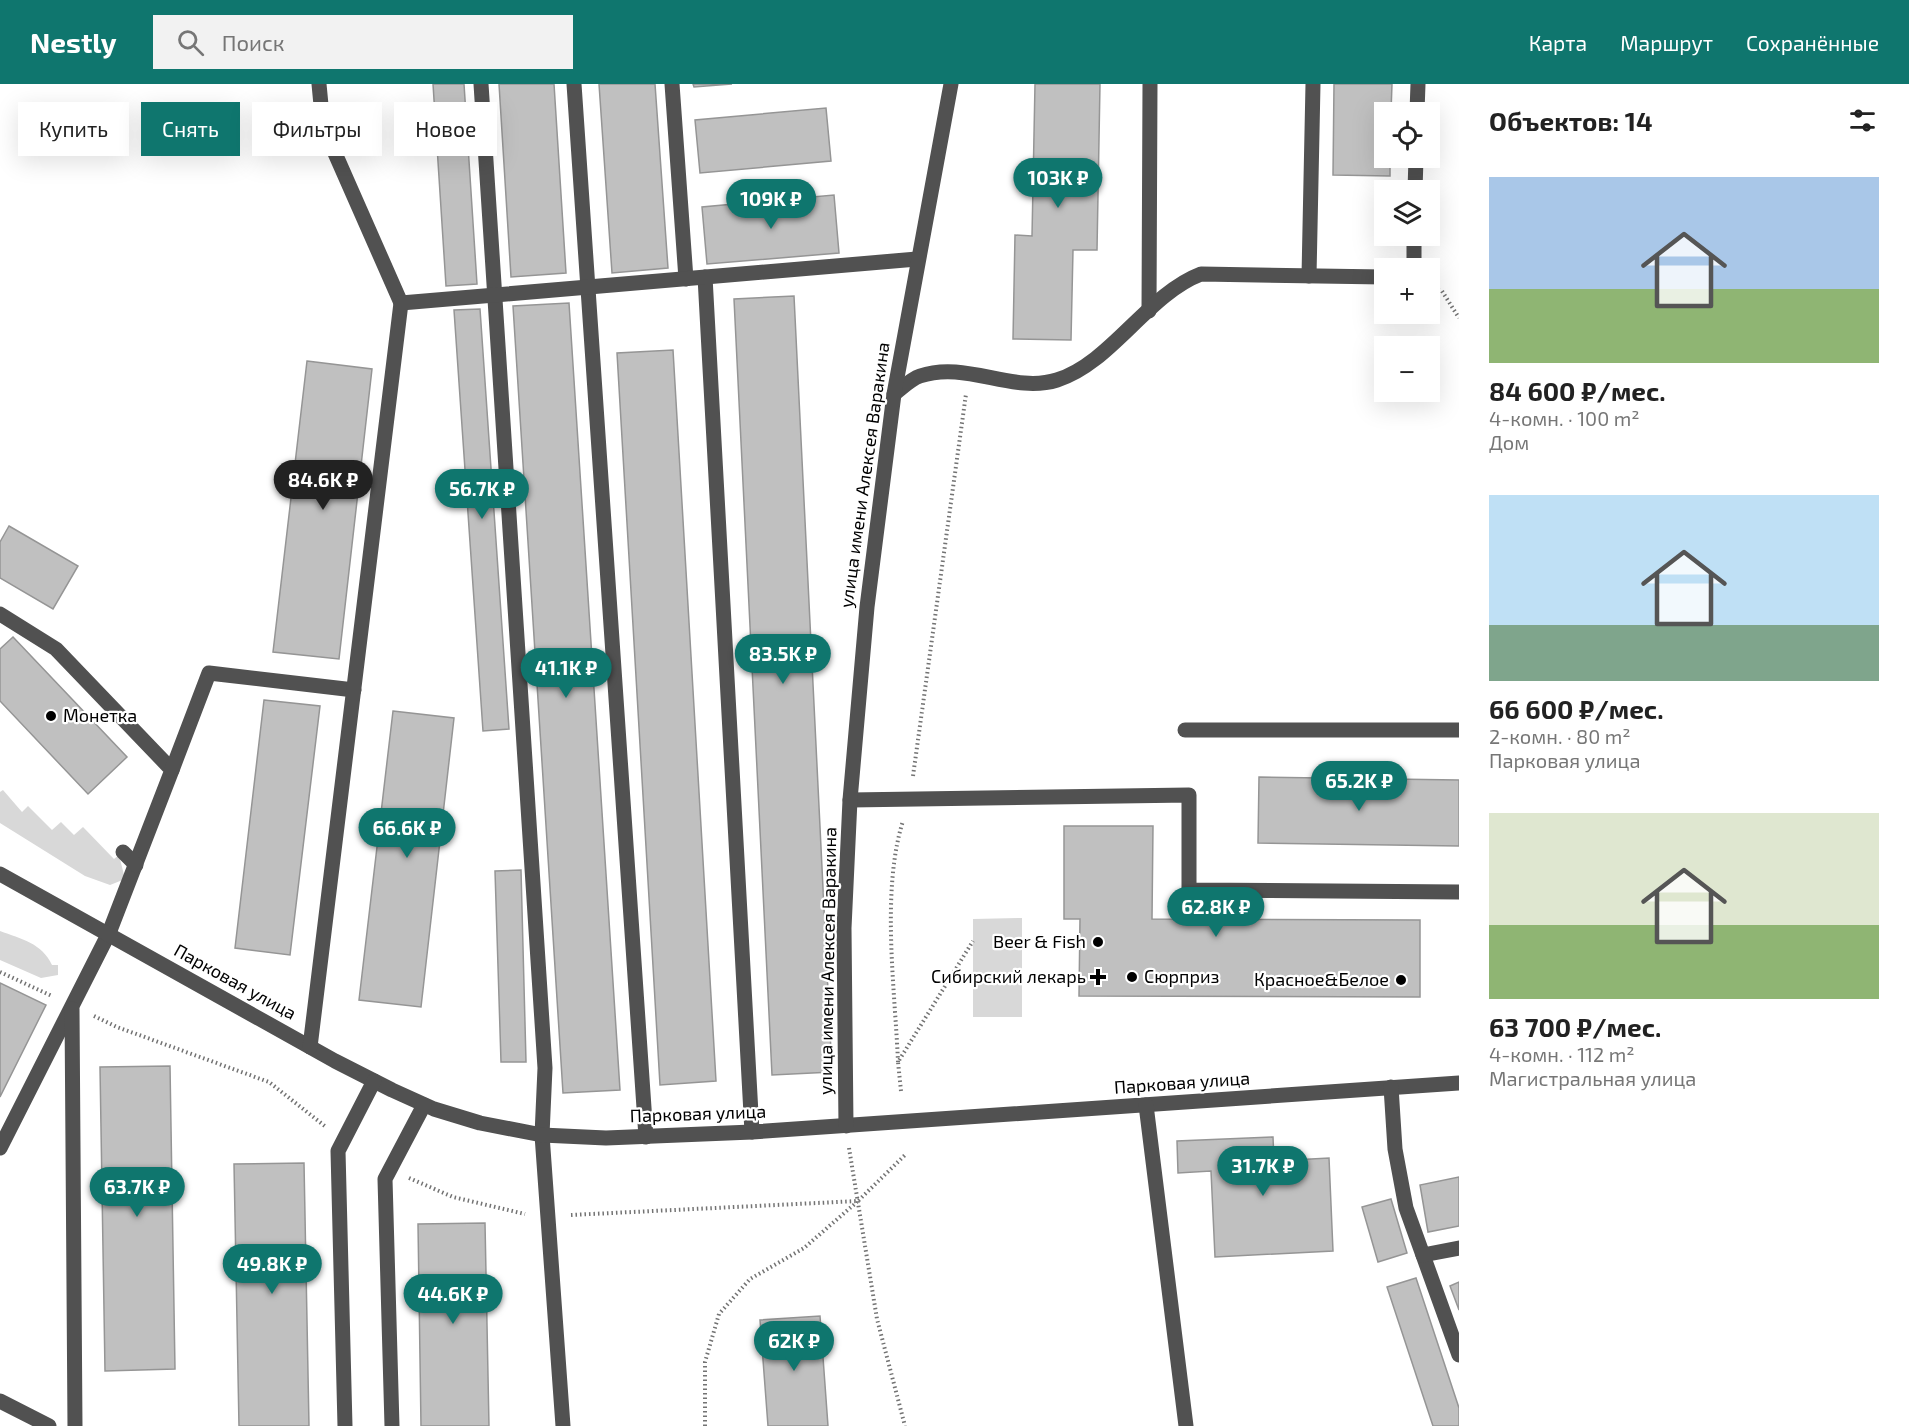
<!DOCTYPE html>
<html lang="ru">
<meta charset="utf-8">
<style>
body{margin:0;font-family:"Exo 2",sans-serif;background:#f2f2f2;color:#222;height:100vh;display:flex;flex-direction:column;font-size:22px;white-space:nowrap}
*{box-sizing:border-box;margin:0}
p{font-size:20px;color:#767676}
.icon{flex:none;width:33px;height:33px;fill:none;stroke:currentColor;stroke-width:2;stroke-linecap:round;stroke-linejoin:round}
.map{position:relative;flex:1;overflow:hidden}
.drawer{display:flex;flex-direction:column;background:#fff;width:450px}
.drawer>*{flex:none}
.banner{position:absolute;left:18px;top:18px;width:570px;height:54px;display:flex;gap:12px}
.buttons{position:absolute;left:1374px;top:18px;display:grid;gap:12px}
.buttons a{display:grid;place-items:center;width:66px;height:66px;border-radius:0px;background:#fff;box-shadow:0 6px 24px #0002;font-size:30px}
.price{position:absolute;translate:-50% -51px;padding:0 14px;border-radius:21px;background:#0f766e;color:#fff;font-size:20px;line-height:39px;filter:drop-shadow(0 2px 3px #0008)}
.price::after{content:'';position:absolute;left:50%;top:36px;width:18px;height:14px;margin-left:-9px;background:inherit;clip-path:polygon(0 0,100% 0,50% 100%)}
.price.current{background:#222;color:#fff}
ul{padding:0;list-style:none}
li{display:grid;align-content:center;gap:12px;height:318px;padding:0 30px}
li span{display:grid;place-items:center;height:186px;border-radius:0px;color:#555}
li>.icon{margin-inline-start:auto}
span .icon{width:108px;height:108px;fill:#fffc;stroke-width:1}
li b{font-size:26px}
h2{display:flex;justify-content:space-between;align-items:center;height:72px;padding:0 30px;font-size:26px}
.tag{padding:0 21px;border-radius:0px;background:#fff;box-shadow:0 6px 24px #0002;font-size:21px;line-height:54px}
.tag.current{background:#0f766e;color:#fff}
header{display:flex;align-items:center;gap:36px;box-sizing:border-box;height:84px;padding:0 30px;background:#0f766e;color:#fff}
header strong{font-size:28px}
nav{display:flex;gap:33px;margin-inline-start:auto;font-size:21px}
.search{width:420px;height:54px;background:#f2f2f2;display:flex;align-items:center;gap:15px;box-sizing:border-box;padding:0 21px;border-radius:0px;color:#767676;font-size:22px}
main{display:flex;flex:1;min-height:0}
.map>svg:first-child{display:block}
</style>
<header>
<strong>Nestly</strong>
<div class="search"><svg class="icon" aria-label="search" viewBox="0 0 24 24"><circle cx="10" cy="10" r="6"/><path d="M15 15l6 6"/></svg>Поиск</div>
<nav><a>Карта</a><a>Маршрут</a><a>Сохранённые</a></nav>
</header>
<main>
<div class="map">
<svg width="1459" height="1342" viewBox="0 0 1459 1342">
<rect width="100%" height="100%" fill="#fff"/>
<!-- green -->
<g fill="#d8d8d8">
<polygon points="3,706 22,728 28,722 52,746 61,738 74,751 83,743 114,775 119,771 125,795 110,801 85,792 0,739 0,708"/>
<polygon points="1022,834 1022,933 973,933 973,835"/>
<path d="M0,847c21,8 42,12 52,34h6v10l-17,3 -41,-18z"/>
</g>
<!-- building -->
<g fill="#c0c0c0" stroke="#959595" stroke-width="1.5">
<polygon points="433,0 464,0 477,200 446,202"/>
<polygon points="499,0 554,0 566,189 511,193"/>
<polygon points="599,0 655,0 668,184 612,189"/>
<polygon points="693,0 732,0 694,3"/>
<polygon points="1035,0 1100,0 1097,166 1073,166 1071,256 1013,255 1015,151 1032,152"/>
<polygon points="1334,0 1392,0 1391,28 1384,28 1384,74 1390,74 1390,92 1333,91"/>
<polygon points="826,24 831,77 700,89 695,36"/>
<polygon points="834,111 839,169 707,180 702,123"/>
<polygon points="794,212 832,988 772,991 734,215"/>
<polygon points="569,219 620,1006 563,1009 513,222"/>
<polygon points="480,225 509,645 483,647 454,226"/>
<polygon points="673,266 716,997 660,1001 617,269"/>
<polygon points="307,277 372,285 339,575 273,568"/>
<polygon points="9,442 78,482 53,525 0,494 0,458"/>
<polygon points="13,553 127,673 88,710 0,617 0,565"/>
<polygon points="264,616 320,622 290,871 235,864"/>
<polygon points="393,627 454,634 421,923 359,916"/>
<polygon points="1259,693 1459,696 1459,762 1258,759"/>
<polygon points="1064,742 1153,742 1152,835 1420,836 1420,913 1079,912 1080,835 1064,835"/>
<polygon points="521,786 526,978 501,978 495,787"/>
<polygon points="0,899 46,921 0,1013"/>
<polygon points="170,982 175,1285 105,1287 100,983"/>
<polygon points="1273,1053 1274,1077 1329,1074 1333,1167 1215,1173 1211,1087 1178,1089 1177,1057"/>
<polygon points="304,1079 309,1342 239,1342 234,1080"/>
<polygon points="1459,1093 1459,1142 1428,1148 1420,1101"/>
<polygon points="1391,1115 1407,1169 1378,1178 1362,1123"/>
<polygon points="485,1139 489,1342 421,1342 418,1140"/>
<polygon points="1416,1194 1459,1324 1459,1342 1433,1342 1387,1203"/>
<polygon points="1459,1198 1459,1226 1450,1202"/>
<polygon points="820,1232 828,1342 768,1342 760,1236"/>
</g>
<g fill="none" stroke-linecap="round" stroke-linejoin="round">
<!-- path -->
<g stroke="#737373" stroke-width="4" stroke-dasharray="1.5 3" stroke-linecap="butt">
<polyline points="1430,201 1442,207 1459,234"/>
<polyline points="913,692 966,310"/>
<polyline points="0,888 52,912"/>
<polyline points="94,932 117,943 269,998 326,1043"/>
<path d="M898,978c-3,-73 -17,-172 5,-241"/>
<polyline points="901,1007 898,978 973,857"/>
<polyline points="849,1064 877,1235 905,1342"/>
<polyline points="409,1094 453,1113 525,1130"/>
<polyline points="571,1131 858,1117 905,1071"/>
<polyline points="705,1342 705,1278 719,1230 750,1195 804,1164 857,1118"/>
</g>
<!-- minor -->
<g stroke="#515151" stroke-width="15">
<polyline points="319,0 323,42 401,219"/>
<polyline points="481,0 545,984 542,1051 563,1342"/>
<polyline points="574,0 646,1053"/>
<polyline points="672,0 686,195"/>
<polyline points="1417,28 1418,0"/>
<polyline points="1415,106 1416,74"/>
<polyline points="1414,184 1414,152"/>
<polyline points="1309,192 1313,0"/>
<polyline points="705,193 752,1048"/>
<polyline points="1149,227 1150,0"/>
<path d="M894,310c8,-6 17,-15 26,-18 46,-16 93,18 137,4 53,-16 91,-86 144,-106l183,3"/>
<polyline points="0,530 56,565 172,686 109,849 0,1064"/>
<polyline points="1185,646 1459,646"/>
<polyline points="172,686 209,589 354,606"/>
<polyline points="850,716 1189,711 1189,806 1459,808"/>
<polyline points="123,768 136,781"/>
<polyline points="0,790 335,977 392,1006 434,1025 480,1039 542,1051 606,1054 752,1048 1459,999"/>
<polyline points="72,925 75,1342"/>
<polyline points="310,963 401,219 917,175"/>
<polyline points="1391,1003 1395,1065 1406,1124 1459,1271"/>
<polyline points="1146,1021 1186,1342"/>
<polyline points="846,1042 844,844 850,716 867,523 894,310 951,0"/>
<polyline points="1423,1171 1459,1164"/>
<polyline points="0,1317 49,1342"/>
<polyline points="345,1342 338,1067 374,997"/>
<polyline points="392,1342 385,1095 424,1021"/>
</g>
</g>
<!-- markers -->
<g fill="#000" stroke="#fff" stroke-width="2">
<circle cx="51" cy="632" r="6"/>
<circle cx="1098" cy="858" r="6"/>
<path d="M1095 884h6v6h6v6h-6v6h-6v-6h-6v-6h6z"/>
<circle cx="1132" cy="893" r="6"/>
<circle cx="1401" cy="896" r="6"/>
</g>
<g text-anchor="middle" stroke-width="4.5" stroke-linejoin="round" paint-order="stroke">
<!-- street labels -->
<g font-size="18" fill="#000" stroke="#fff">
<text transform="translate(865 391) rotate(-82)" y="6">улица имени Алексея Варакина</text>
<text transform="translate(828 877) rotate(-89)" y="6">улица имени Алексея Варакина</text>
<text transform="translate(235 898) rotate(29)" y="6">Парковая улица</text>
<text transform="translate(1182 999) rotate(-4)" y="6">Парковая улица</text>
<text transform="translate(698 1030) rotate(-2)" y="6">Парковая улица</text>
</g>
<!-- poi labels -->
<g font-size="18" fill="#000" stroke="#fff" text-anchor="end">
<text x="63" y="638" text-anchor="start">Монетка</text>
<text x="1086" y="864">Beer &amp; Fish</text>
<text x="1086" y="899">Сибирский лекарь</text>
<text x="1144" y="899" text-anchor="start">Сюрприз</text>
<text x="1389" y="902">Красное&amp;Белое</text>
</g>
</g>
</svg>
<div class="buttons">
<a><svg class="icon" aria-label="locate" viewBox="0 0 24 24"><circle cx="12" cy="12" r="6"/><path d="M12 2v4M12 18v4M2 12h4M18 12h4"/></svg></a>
<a><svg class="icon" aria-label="layers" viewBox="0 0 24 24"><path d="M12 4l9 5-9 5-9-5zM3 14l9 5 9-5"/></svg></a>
<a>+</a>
<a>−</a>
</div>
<b class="price" style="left:1058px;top:125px">103K ₽</b>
<b class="price" style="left:771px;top:146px">109K ₽</b>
<b class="price current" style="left:323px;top:427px">84.6K ₽</b>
<b class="price" style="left:482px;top:436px">56.7K ₽</b>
<b class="price" style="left:783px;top:601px">83.5K ₽</b>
<b class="price" style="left:566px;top:615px">41.1K ₽</b>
<b class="price" style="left:1359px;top:728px">65.2K ₽</b>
<b class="price" style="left:407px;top:775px">66.6K ₽</b>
<b class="price" style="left:1216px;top:854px">62.8K ₽</b>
<b class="price" style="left:1263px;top:1113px">31.7K ₽</b>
<b class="price" style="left:137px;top:1134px">63.7K ₽</b>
<b class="price" style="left:272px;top:1211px">49.8K ₽</b>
<b class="price" style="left:453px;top:1241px">44.6K ₽</b>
<b class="price" style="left:794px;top:1288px">62K ₽</b>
<div class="banner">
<a class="tag">Купить</a>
<a class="tag current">Снять</a>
<a class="tag">Фильтры</a>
<a class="tag">Новое</a>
</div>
</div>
<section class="drawer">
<h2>Объектов: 14<svg class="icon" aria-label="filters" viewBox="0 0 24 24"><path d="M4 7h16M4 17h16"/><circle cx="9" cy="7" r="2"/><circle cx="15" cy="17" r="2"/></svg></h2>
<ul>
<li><span style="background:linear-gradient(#a9c7e8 60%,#8fb573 0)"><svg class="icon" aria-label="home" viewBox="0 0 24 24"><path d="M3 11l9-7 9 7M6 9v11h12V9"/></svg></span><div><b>84 600 ₽/мес.</b><p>4-комн. · 100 m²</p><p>Дом</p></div></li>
<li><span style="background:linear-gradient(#bfe0f5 70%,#7fa58c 0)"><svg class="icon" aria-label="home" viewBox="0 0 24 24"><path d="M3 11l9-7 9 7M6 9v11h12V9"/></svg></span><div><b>66 600 ₽/мес.</b><p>2-комн. · 80 m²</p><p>Парковая улица</p></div></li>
<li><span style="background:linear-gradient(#dfe7d0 60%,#8fb573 0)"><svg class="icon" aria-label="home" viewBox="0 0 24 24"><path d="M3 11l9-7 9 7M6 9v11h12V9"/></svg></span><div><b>63 700 ₽/мес.</b><p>4-комн. · 112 m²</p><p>Магистральная улица</p></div></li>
</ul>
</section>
</main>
